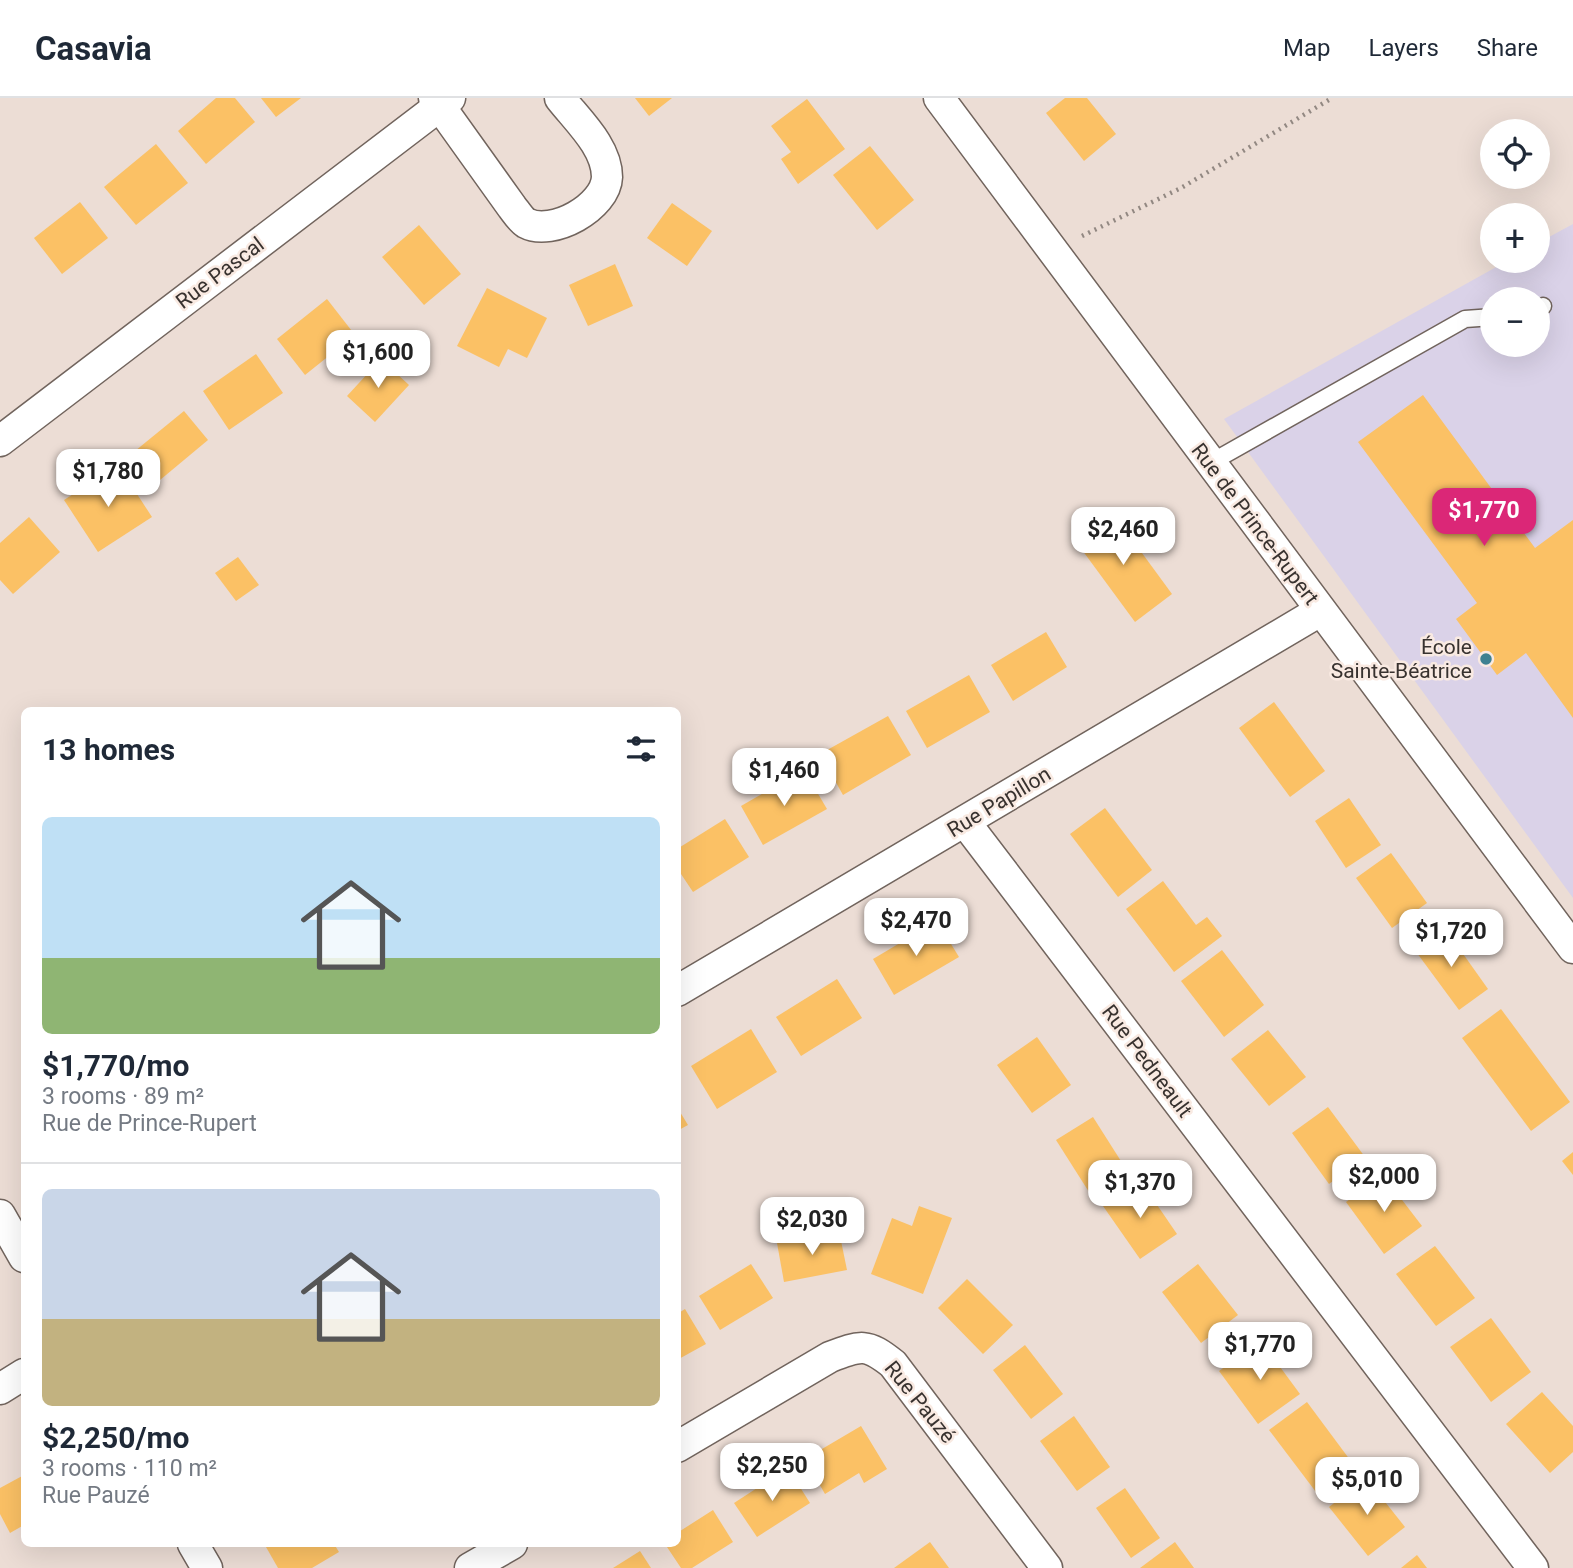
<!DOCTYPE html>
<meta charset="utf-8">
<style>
body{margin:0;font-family:Roboto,sans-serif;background:#f6f6f7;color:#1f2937;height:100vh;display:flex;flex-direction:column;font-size:26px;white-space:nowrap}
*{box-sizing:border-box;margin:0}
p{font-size:23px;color:#747a83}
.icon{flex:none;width:38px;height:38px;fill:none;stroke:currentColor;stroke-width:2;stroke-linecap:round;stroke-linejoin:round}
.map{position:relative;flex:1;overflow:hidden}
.panel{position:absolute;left:21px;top:609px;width:660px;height:840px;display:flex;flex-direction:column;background:#fff;border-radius:10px;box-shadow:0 7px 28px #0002}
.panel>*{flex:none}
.buttons{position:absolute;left:1480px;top:21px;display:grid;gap:14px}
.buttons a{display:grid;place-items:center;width:70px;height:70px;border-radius:50%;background:#fff;box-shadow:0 7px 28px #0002;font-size:35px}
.price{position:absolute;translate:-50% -60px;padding:0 16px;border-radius:14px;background:#fff;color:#222;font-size:23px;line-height:46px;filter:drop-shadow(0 2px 4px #0008)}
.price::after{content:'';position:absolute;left:50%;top:42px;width:21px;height:16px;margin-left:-10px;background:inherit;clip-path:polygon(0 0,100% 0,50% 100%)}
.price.current{background:#db2777;color:#fff}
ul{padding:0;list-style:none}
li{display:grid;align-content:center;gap:14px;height:371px;padding:0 21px}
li+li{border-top:2px solid #e0e1e3}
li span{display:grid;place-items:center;height:217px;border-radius:10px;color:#555}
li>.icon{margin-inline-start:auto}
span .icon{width:126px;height:126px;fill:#fffc;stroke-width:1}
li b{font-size:30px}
h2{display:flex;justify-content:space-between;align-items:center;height:84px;padding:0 21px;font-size:30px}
header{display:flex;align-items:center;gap:42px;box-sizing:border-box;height:98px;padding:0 35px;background:#fff;border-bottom:2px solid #e0e1e3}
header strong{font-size:33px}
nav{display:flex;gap:38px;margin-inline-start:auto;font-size:24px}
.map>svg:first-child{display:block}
</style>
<header>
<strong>Casavia</strong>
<nav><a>Map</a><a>Layers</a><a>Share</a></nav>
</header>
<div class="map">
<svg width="1573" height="1470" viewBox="0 0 1573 1470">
<rect width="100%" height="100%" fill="#ecddd5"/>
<!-- education -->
<path fill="#dad2e8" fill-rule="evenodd" d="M1573,126v674l-349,-479 283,-158h31v-18zM1493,201h45v46h-45z"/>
<!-- building -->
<g fill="#fbc165">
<polygon points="216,0 235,0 255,24 206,66 178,33"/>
<polygon points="261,0 301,0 276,19"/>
<polygon points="635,0 672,0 649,18"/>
<polygon points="1065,0 1087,0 1116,36 1084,63 1046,15"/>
<polygon points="807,1 845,51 798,86 781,61 791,54 771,28"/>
<polygon points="156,46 188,85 136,127 104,89"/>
<polygon points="870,48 914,102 877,132 833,77"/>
<polygon points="80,104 108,140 62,176 34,140"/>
<polygon points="672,105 712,133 687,168 647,140"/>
<polygon points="419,127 461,176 424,207 382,159"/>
<polygon points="615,166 633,208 588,228 569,187"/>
<polygon points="487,190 547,220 527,260 508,251 499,269 457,248"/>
<polygon points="327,201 355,237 305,277 277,241"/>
<polygon points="256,256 283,295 229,332 203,293"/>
<polygon points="381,261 409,287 375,324 347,298"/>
<polygon points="1423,297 1535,450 1573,422 1573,620 1526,555 1497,577 1456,521 1477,505 1358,344"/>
<polygon points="184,313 208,342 160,382 135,353"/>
<polygon points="118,367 152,419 98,454 64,402"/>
<polygon points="1112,414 1172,496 1135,524 1074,441"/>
<polygon points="29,419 60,454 13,496 0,482 0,445"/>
<polygon points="238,459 259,487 236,503 215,475"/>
<polygon points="1046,534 1067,569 1013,603 991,567"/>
<polygon points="969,577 990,614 927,650 906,613"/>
<polygon points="1274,604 1325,673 1290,699 1239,630"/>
<polygon points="888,618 911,657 843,697 820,656"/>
<polygon points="804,672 827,711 763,747 741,708"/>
<polygon points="1349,700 1381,747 1346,770 1315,723"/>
<polygon points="1105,710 1152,772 1118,799 1070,736"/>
<polygon points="725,721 749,759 693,794 677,770 677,751"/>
<polygon points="1391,755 1427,805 1392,830 1356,780"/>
<polygon points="1163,783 1196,827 1207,819 1222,838 1174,874 1126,811"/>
<polygon points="937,823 959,859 894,897 873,861"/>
<polygon points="1444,829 1488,891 1459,912 1414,851"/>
<polygon points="1222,852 1264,907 1224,939 1181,883"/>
<polygon points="837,881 862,920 801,958 776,919"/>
<polygon points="1501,911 1570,1004 1531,1033 1462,940"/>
<polygon points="751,931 777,974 717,1011 691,968"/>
<polygon points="1268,932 1306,979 1269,1008 1231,961"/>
<polygon points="1037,939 1071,987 1032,1015 997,967"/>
<polygon points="677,1009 688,1027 677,1033"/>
<polygon points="1328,1009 1365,1059 1329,1086 1292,1035"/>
<polygon points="1093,1019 1126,1071 1089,1094 1056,1042"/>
<polygon points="1573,1054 1573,1077 1562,1063"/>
<polygon points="1383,1077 1422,1128 1384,1156 1346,1104"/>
<polygon points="1140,1082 1177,1136 1140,1161 1103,1108"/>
<polygon points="919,1108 952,1120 923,1196 871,1176 892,1120 912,1128"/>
<polygon points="839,1133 847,1172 784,1184 777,1145"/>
<polygon points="1435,1148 1475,1200 1436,1228 1396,1176"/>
<polygon points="751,1166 773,1200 720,1232 699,1198"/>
<polygon points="1198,1166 1238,1217 1201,1245 1162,1194"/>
<polygon points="967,1181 1013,1227 983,1256 938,1210"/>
<polygon points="685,1211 706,1246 677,1262 677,1216"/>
<polygon points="1491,1220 1531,1274 1491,1304 1450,1249"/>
<polygon points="1261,1243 1300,1296 1258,1326 1219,1273"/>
<polygon points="1025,1247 1063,1296 1031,1321 993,1272"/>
<polygon points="1542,1294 1573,1328 1573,1354 1550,1375 1506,1326"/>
<polygon points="1307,1304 1356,1370 1319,1398 1269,1332"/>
<polygon points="1074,1318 1110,1369 1077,1393 1040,1343"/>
<polygon points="861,1328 887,1371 864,1385 859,1375 825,1396 805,1361"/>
<polygon points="788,1370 810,1405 757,1439 734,1405"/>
<polygon points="24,1377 24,1427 10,1435 0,1416 0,1390"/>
<polygon points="1366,1380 1405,1429 1368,1458 1329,1409"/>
<polygon points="1125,1390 1160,1440 1131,1460 1096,1410"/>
<polygon points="713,1412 733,1444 692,1470 681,1470 665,1446 677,1446 677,1435"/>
<polygon points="930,1444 949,1470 894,1470"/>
<polygon points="1175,1444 1194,1470 1140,1470"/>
<polygon points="272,1446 334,1446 339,1454 312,1470 278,1470 266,1449"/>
<polygon points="640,1453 651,1470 613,1470"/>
<polygon points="1417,1457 1427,1470 1401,1470"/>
</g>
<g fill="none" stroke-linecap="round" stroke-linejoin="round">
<defs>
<g id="service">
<polyline points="1538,210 1543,208"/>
<polyline points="1210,365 1465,221 1493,219"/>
</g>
<g id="minor">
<path d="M434,0l78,109c4,5 9,13 14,16 26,14 80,-16 81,-46 0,-30 -29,-56 -47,-79"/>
<polyline points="939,0 1573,850"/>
<polyline points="0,343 450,0"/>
<polyline points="965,724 1533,1470"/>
<polyline points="677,893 1320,513"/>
<polyline points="0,1117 24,1159"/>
<polyline points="0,1291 24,1276"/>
<path d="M677,1349l153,-90c31,-12 37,-14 63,7l154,204"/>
<polyline points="193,1446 207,1470"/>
<polyline points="470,1470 512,1446"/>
</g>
</defs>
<!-- service casing -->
<use href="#service" stroke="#71645d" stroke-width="19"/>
<!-- minor casing -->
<use href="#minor" stroke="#71645d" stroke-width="33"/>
<!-- path -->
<polyline stroke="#928882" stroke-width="4.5" stroke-dasharray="2 5" stroke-linecap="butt" points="1082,138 1181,90 1332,0"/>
<!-- service -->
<use href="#service" stroke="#fff" stroke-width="16"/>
<!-- minor -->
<use href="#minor" stroke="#fff" stroke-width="30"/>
</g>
<!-- markers -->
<circle fill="#3e8191" stroke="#f9eae2" stroke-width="2.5" cx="1486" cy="561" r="7"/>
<g text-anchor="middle" stroke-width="5" stroke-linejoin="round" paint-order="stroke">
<!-- street labels -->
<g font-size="21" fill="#38322f" stroke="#f9eae2">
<text transform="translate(220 175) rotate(-37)" y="7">Rue Pascal</text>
<text transform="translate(1255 426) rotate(53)" y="7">Rue de Prince-Rupert</text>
<text transform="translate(999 704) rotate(-31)" y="7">Rue Papillon</text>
<text transform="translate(1147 963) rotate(53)" y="7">Rue Pedneault</text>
<text transform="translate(920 1304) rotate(51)" y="7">Rue Pauzé</text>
</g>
<!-- poi labels -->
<g font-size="21" fill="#38322f" stroke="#f9eae2" text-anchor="end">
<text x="1472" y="556">École<tspan x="1472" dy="24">Sainte-Béatrice</tspan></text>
</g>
</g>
</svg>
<div class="buttons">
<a><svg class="icon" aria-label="locate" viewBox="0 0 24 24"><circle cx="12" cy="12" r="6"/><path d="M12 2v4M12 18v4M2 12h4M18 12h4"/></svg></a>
<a>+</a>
<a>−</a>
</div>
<b class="price" style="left:378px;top:292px">$1,600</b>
<b class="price" style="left:108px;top:411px">$1,780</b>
<b class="price current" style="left:1484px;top:450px">$1,770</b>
<b class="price" style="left:1123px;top:469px">$2,460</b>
<b class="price" style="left:784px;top:710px">$1,460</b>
<b class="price" style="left:916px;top:860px">$2,470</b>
<b class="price" style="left:1451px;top:871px">$1,720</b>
<b class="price" style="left:1384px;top:1116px">$2,000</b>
<b class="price" style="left:1140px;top:1122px">$1,370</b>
<b class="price" style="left:812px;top:1159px">$2,030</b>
<b class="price" style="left:1260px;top:1284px">$1,770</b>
<b class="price" style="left:772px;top:1405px">$2,250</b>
<b class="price" style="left:1367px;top:1419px">$5,010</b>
<section class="panel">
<h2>13 homes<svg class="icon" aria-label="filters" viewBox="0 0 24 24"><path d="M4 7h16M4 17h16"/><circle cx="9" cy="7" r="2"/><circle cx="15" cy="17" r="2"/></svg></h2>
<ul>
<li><span style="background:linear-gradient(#bfe0f5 65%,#8fb573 0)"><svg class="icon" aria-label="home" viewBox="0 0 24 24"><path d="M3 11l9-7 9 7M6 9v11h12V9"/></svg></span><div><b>$1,770/mo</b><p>3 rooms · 89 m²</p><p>Rue de Prince-Rupert</p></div></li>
<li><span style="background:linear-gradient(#c9d6e8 60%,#c2b280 0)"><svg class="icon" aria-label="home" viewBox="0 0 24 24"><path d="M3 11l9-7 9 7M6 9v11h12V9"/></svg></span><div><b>$2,250/mo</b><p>3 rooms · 110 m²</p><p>Rue Pauzé</p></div></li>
</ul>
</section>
</div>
